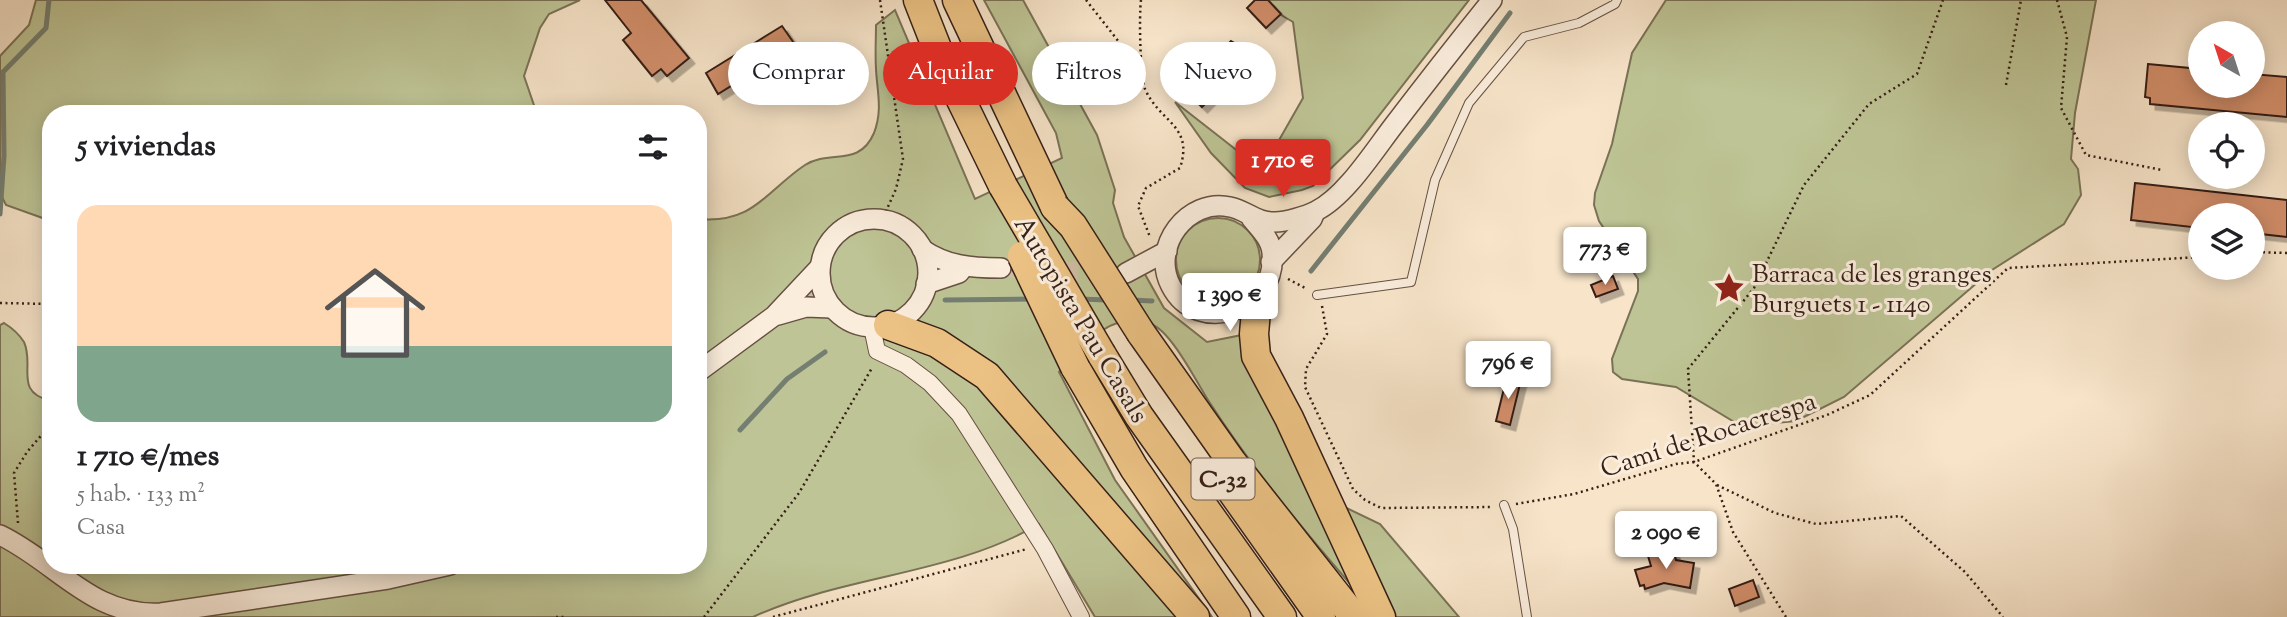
<!DOCTYPE html>
<html lang="es">
<meta charset="utf-8">
<style>
body{margin:0;font-family:"Sorts Mill Goudy",serif;background:#f6f6f6;color:#202124;height:100vh;display:flex;flex-direction:column;font-size:26px;white-space:nowrap}
*{box-sizing:border-box;margin:0}
p{font-size:23px;color:#757577}
.icon{flex:none;width:38px;height:38px;fill:none;stroke:currentColor;stroke-width:2;stroke-linecap:round;stroke-linejoin:round}
.map{position:relative;flex:1;overflow:hidden}
.drawer{position:absolute;left:42px;top:105px;width:665px;height:469px;display:flex;flex-direction:column;background:#fff;border-radius:28px;box-shadow:0 4px 18px #0003}
.drawer>*{flex:none}
.top-card{position:absolute;left:728px;top:42px;width:665px;height:63px;display:flex;gap:14px}
.needle{width:46px;rotate:321deg}
.fabs{position:absolute;left:2188px;top:21px;display:grid;gap:14px}
.fabs a{display:grid;place-items:center;width:77px;height:77px;border-radius:50%;background:#fff;box-shadow:0 4px 18px #0003;font-size:35px}
.price{position:absolute;translate:-50% -60px;padding:0 16px;border-radius:7px;background:#fff;color:#222;font-size:23px;line-height:46px;filter:drop-shadow(0 2px 4px #0008)}
.price::after{content:'';position:absolute;left:50%;top:42px;width:21px;height:16px;margin-left:-10px;background:inherit;clip-path:polygon(0 0,100% 0,50% 100%)}
.price.on{background:#d93025;color:#fff}
ul{padding:0;list-style:none}
li{display:grid;align-content:center;gap:14px;height:371px;padding:0 35px}
li span{display:grid;place-items:center;height:217px;border-radius:21px;color:#555}
li>.icon{margin-inline-start:auto}
span .icon{width:126px;height:126px;fill:#fffc;stroke-width:1}
li b{font-size:30px}
h2{display:flex;justify-content:space-between;align-items:center;height:84px;padding:0 35px;font-size:30px}
.tag{padding:0 24px;border-radius:32px;background:#fff;box-shadow:0 4px 18px #0003;font-size:24px;line-height:63px}
.tag.on{background:#d93025;color:#fff}
.map>svg:first-child{display:block}
</style>
<div class="map">
<svg width="2287" height="617" viewBox="0 0 2287 617">
<defs>
<filter id="shadow"><feDropShadow dx="5.5" dy="5.5" stdDeviation="0" flood-color="#0004"/></filter>
</defs>
<rect width="100%" height="100%" fill="#f7e4c9"/>
<filter id="stains"><feTurbulence type="fractalNoise" baseFrequency=".00286" numOctaves="4"/><feColorMatrix values="0 0 0 0 .2 0 0 0 0 .09 0 0 0 0 .02 0 0 0 .5 -.17"/></filter>
<radialGradient id="worn" r=".72"><stop offset=".6" stop-color="#630" stop-opacity="0"/><stop offset="1" stop-color="#630" stop-opacity=".3"/></radialGradient>
<!-- green -->
<g fill="#bec495" stroke="#7a7256" stroke-width="2">
<polygon points="36,0 580,0 549,14 540,28 524,76 537,114 51,114 51,221 6,205 0,193 0,56 29,25"/>
<path d="M984,0h39l74,135 18,55 -2,13 11,34 40,71 43,34 35,-7 69,156 69,33 79,93h-80c-60,-68 -122,-141 -171,-217 -12,-19 -37,-69 -57,-76 -40,-15 -68,22 -92,48l56,108 97,137h-117l-56,-93c-86,51 -195,51 -286,93h-753v-292l4,-2c8,5 15,11 20,19 11,24 -11,50 27,59v164h647v-346c56,5 68,-28 107,-54 25,-16 54,3 69,-32 9,-23 3,-42 2,-64 -1,-15 0,-29 0,-44l19,-15 80,189 87,-41 -6,-25z"/>
<polygon points="1256,0 1469,0 1360,140 1313,186 1302,190 1269,197 1245,188 1211,153 1175,102 1262,170 1303,98 1293,22"/>
<polygon points="1666,0 2096,0 2075,113 2071,159 2078,169 2081,195 2064,224 1992,270 1844,397 1796,421 1741,426 1676,387 1622,379 1613,372 1612,359 1638,291 1638,279 1599,221 1594,205 1595,193 1612,144 1632,53"/>
<circle cx="1218" cy="260" r="42"/>
</g>
<g fill="none" stroke-linecap="round" stroke-linejoin="round">
<!-- stream -->
<g stroke="#747f72" stroke-width="5">
<polyline points="0,214 4,156 3,72 46,28 49,0"/>
<polyline points="1311,271 1427,125 1510,13"/>
<polyline points="1079,299 1107,300"/>
<polyline points="945,300 1034,299"/>
<polyline points="1131,300 1152,301"/>
<polyline points="740,430 787,379 825,352"/>
</g>
</g>
<!-- building -->
<g fill="#d18e6b" stroke="#361f16" stroke-width="2" filter="url(#shadow)">
<polygon points="605,0 641,0 689,58 667,76 661,69 652,76 623,40 631,33"/>
<polygon points="1255,0 1268,0 1281,14 1266,28 1247,8"/>
<polygon points="782,26 796,46 718,94 706,73"/>
<polygon points="1231,41 1247,50 1236,68 1239,71 1221,89 1200,83 1205,77 1201,72"/>
<polygon points="2148,64 2200,69 2200,86 2252,86 2252,74 2287,77 2287,117 2150,104 2150,98 2145,97"/>
<polygon points="1201,86 1215,94 1202,107 1191,96"/>
<polygon points="2135,183 2287,200 2287,237 2252,233 2252,215 2200,215 2200,228 2131,220"/>
<polygon points="1613,276 1618,289 1596,297 1591,285"/>
<polygon points="1507,376 1521,380 1510,425 1496,421"/>
<polygon points="1673,549 1676,560 1694,563 1690,588 1664,583 1645,589 1644,585 1640,586 1635,570 1651,566 1648,556"/>
<polygon points="1753,580 1759,597 1735,606 1729,589"/>
</g>
<g fill="none" stroke-linecap="round" stroke-linejoin="round">
<!-- tertiary-tunnel -->
<polyline stroke="#d0bda5" stroke-width="19" stroke-dasharray="19 10" stroke-linecap="butt" points="1001,268 1111,273"/>
<defs>
<g id="service">
<polyline points="1317,295 1411,282 1435,180 1469,103 1524,37 1579,23 1615,4 1617,0"/>
<polyline points="1504,505 1513,529 1527,617"/>
</g>
<polyline id="minor" points="872,327 877,351 906,365 930,383 959,414 1045,549 1081,617"/>
<g id="tertiary">
<path d="M1251,218c8,10 20,21 21,35 6,58 -75,84 -101,33 -21,-39 17,-89 59,-79 16,3 27,16 45,15 11,0 31,-6 41,-11 29,-14 58,-60 78,-86 32,-42 65,-84 98,-125"/>
<circle cx="874" cy="273" r="54"/>
<path d="M922,249c25,17 49,19 79,19"/>
<polyline points="1271,262 1312,219 1315,212"/>
<polyline points="1126,273 1167,251"/>
<polyline points="926,284 959,273 963,268"/>
<polyline points="778,315 806,307 832,308"/>
<polyline points="698,372 774,316 820,267"/>
<path d="M0,535c58,28 92,82 161,78l227,-34 62,-14"/>
</g>
<g id="motorway">
<polyline points="918,0 942,61 1003,186"/>
<polyline points="957,0 1055,207"/>
<polyline points="1257,299 1254,334 1256,356 1289,418 1381,617"/>
<polyline points="888,325 937,343 987,376 1195,617"/>
<polyline points="1141,333 1232,462 1354,617"/>
<polyline points="1102,355 1139,416 1282,617"/>
<polyline points="1075,367 1134,468 1236,617"/>
<polyline points="1223,479 1321,617"/>
</g>
</defs>
<!-- service casing -->
<use href="#service" stroke="#665043" stroke-width="10"/>
<!-- minor casing -->
<use href="#minor" stroke="#665043" stroke-width="18"/>
<!-- tertiary casing -->
<use href="#tertiary" stroke="#665043" stroke-width="22"/>
<!-- motorway casing -->
<use href="#motorway" stroke="#361f16" stroke-width="31"/>
<!-- path -->
<g stroke="#361f16" stroke-width="2.5" stroke-dasharray="2 3.5" stroke-linecap="butt">
<polyline points="880,0 903,159 896,189 882,220"/>
<polyline points="1086,0 1119,42 1142,84"/>
<path d="M1141,0c-2,15 -1,76 4,89 15,34 49,36 35,79l-34,20 -8,18 12,31"/>
<polyline points="2057,0 2067,37 2061,108 2086,155 2162,170"/>
<polyline points="2006,85 2021,0"/>
<polyline points="2252,252 2287,253"/>
<polyline points="1288,279 1307,289"/>
<polyline points="0,303 51,304"/>
<polyline points="1322,306 1327,334 1306,369 1305,387 1353,489 1365,500 1381,508 1493,507"/>
<polyline points="1717,485 1775,513 1816,524 1901,516 1965,572 2003,617"/>
<polyline points="1516,504 1574,494 1676,464 1694,462 1827,415 1870,395 2008,268 2200,257"/>
<polyline points="18,523 14,473 27,452 51,424"/>
<polyline points="556,617 565,617"/>
<polyline points="704,617 799,493 872,368"/>
<polyline points="773,617 1027,549"/>
<polyline points="1786,617 1733,532 1716,484 1694,462 1688,369 1754,288 1804,185 1869,104 1917,74 1943,0"/>
</g>
<!-- service -->
<use href="#service" stroke="#faeddc" stroke-width="8"/>
<!-- minor -->
<use href="#minor" stroke="#faeddc" stroke-width="16"/>
<!-- tertiary -->
<use href="#tertiary" stroke="#faeddc" stroke-width="19"/>
<!-- motorway -->
<use href="#motorway" stroke="#ecc284" stroke-width="28"/>
<defs>
<g id="motorway-bridge">
<polyline points="1003,186 1102,355"/>
<polyline points="1055,207 1073,226 1141,333"/>
<polyline points="1022,256 1075,367"/>
</g>
</defs>
<!-- motorway-bridge casing -->
<use href="#motorway-bridge" stroke="#361f16" stroke-width="31" stroke-linecap="butt"/>
<!-- motorway-bridge -->
<use href="#motorway-bridge" stroke="#ecc284" stroke-width="28"/>
</g>
<!-- icons -->
<defs>
<symbol id="sight-bare" viewBox="-9 -9 18 18"><path d="M0-6L1.8-2.2L6-1.7L2.9 1.2L3.7 5.4L0 3.3L-3.7 5.4L-2.9 1.2L-6-1.7L-1.8-2.2Z" fill="#8f2418" stroke="#faeddc" stroke-width="2.5" paint-order="stroke"/></symbol>
</defs>
<g fill-rule="evenodd">
<use href="#sight-bare" x="1707" y="266" width="44" height="44"/>
</g>
<g text-anchor="middle" stroke-width="6" stroke-linejoin="round" paint-order="stroke">
<!-- shield labels -->
<rect fill="#faeddc" stroke="#715d51" stroke-width="2" x="1191.5" y="458.5" width="63" height="41" rx="5"/>
<g font-size="24" font-weight="bold" fill="#361f16">
<text x="1223" y="487">C-32</text>
</g>
<!-- poi labels -->
<g font-size="26" fill="#361f16" stroke="#faeddc" text-anchor="start">
<text x="1752" y="282">Barraca de les granges<tspan x="1752" dy="30">Burguets 1 - 1140</tspan></text>
</g>
<!-- street labels -->
<g font-size="26" fill="#361f16" stroke="#faeddc">
<text transform="translate(1082 319) rotate(59)" y="9">Autopista Pau Casals</text>
<text transform="translate(1708 434) rotate(-18)" y="9">Camí de Rocacrespa</text>
</g>
</g>
<rect width="100%" height="100%" filter="url(#stains)"/>
<rect width="100%" height="100%" fill="url(#worn)"/>
</svg>
<div class="fabs">
<a><svg class="needle" viewBox="-14 -14 28 28"><path d="M0-13l5 13h-10z" fill="#e53935"/><path d="M0 13l5-13h-10z" fill="#757577"/></svg></a>
<a><svg class="icon" aria-label="locate" viewBox="0 0 24 24"><circle cx="12" cy="12" r="6"/><path d="M12 2v4M12 18v4M2 12h4M18 12h4"/></svg></a>
<a><svg class="icon" aria-label="layers" viewBox="0 0 24 24"><path d="M12 4l9 5-9 5-9-5zM3 14l9 5 9-5"/></svg></a>
</div>
<b class="price on" style="left:1283px;top:199px">1 710 €</b>
<b class="price" style="left:1605px;top:287px">773 €</b>
<b class="price" style="left:1230px;top:333px">1 390 €</b>
<b class="price" style="left:1508px;top:401px">796 €</b>
<b class="price" style="left:1666px;top:571px">2 090 €</b>
<div class="top-card">
<a class="tag">Comprar</a>
<a class="tag on">Alquilar</a>
<a class="tag">Filtros</a>
<a class="tag">Nuevo</a>
</div>
<section class="drawer">
<h2>5 viviendas<svg class="icon" aria-label="filters" viewBox="0 0 24 24"><path d="M4 7h16M4 17h16"/><circle cx="9" cy="7" r="2"/><circle cx="15" cy="17" r="2"/></svg></h2>
<ul>
<li><span style="background:linear-gradient(#ffd9b3 65%,#7fa58c 0)"><svg class="icon" aria-label="home" viewBox="0 0 24 24"><path d="M3 11l9-7 9 7M6 9v11h12V9"/></svg></span><div><b>1 710 €/mes</b><p>5 hab. · 133 m²</p><p>Casa</p></div></li>
</ul>
</section>
</div>
